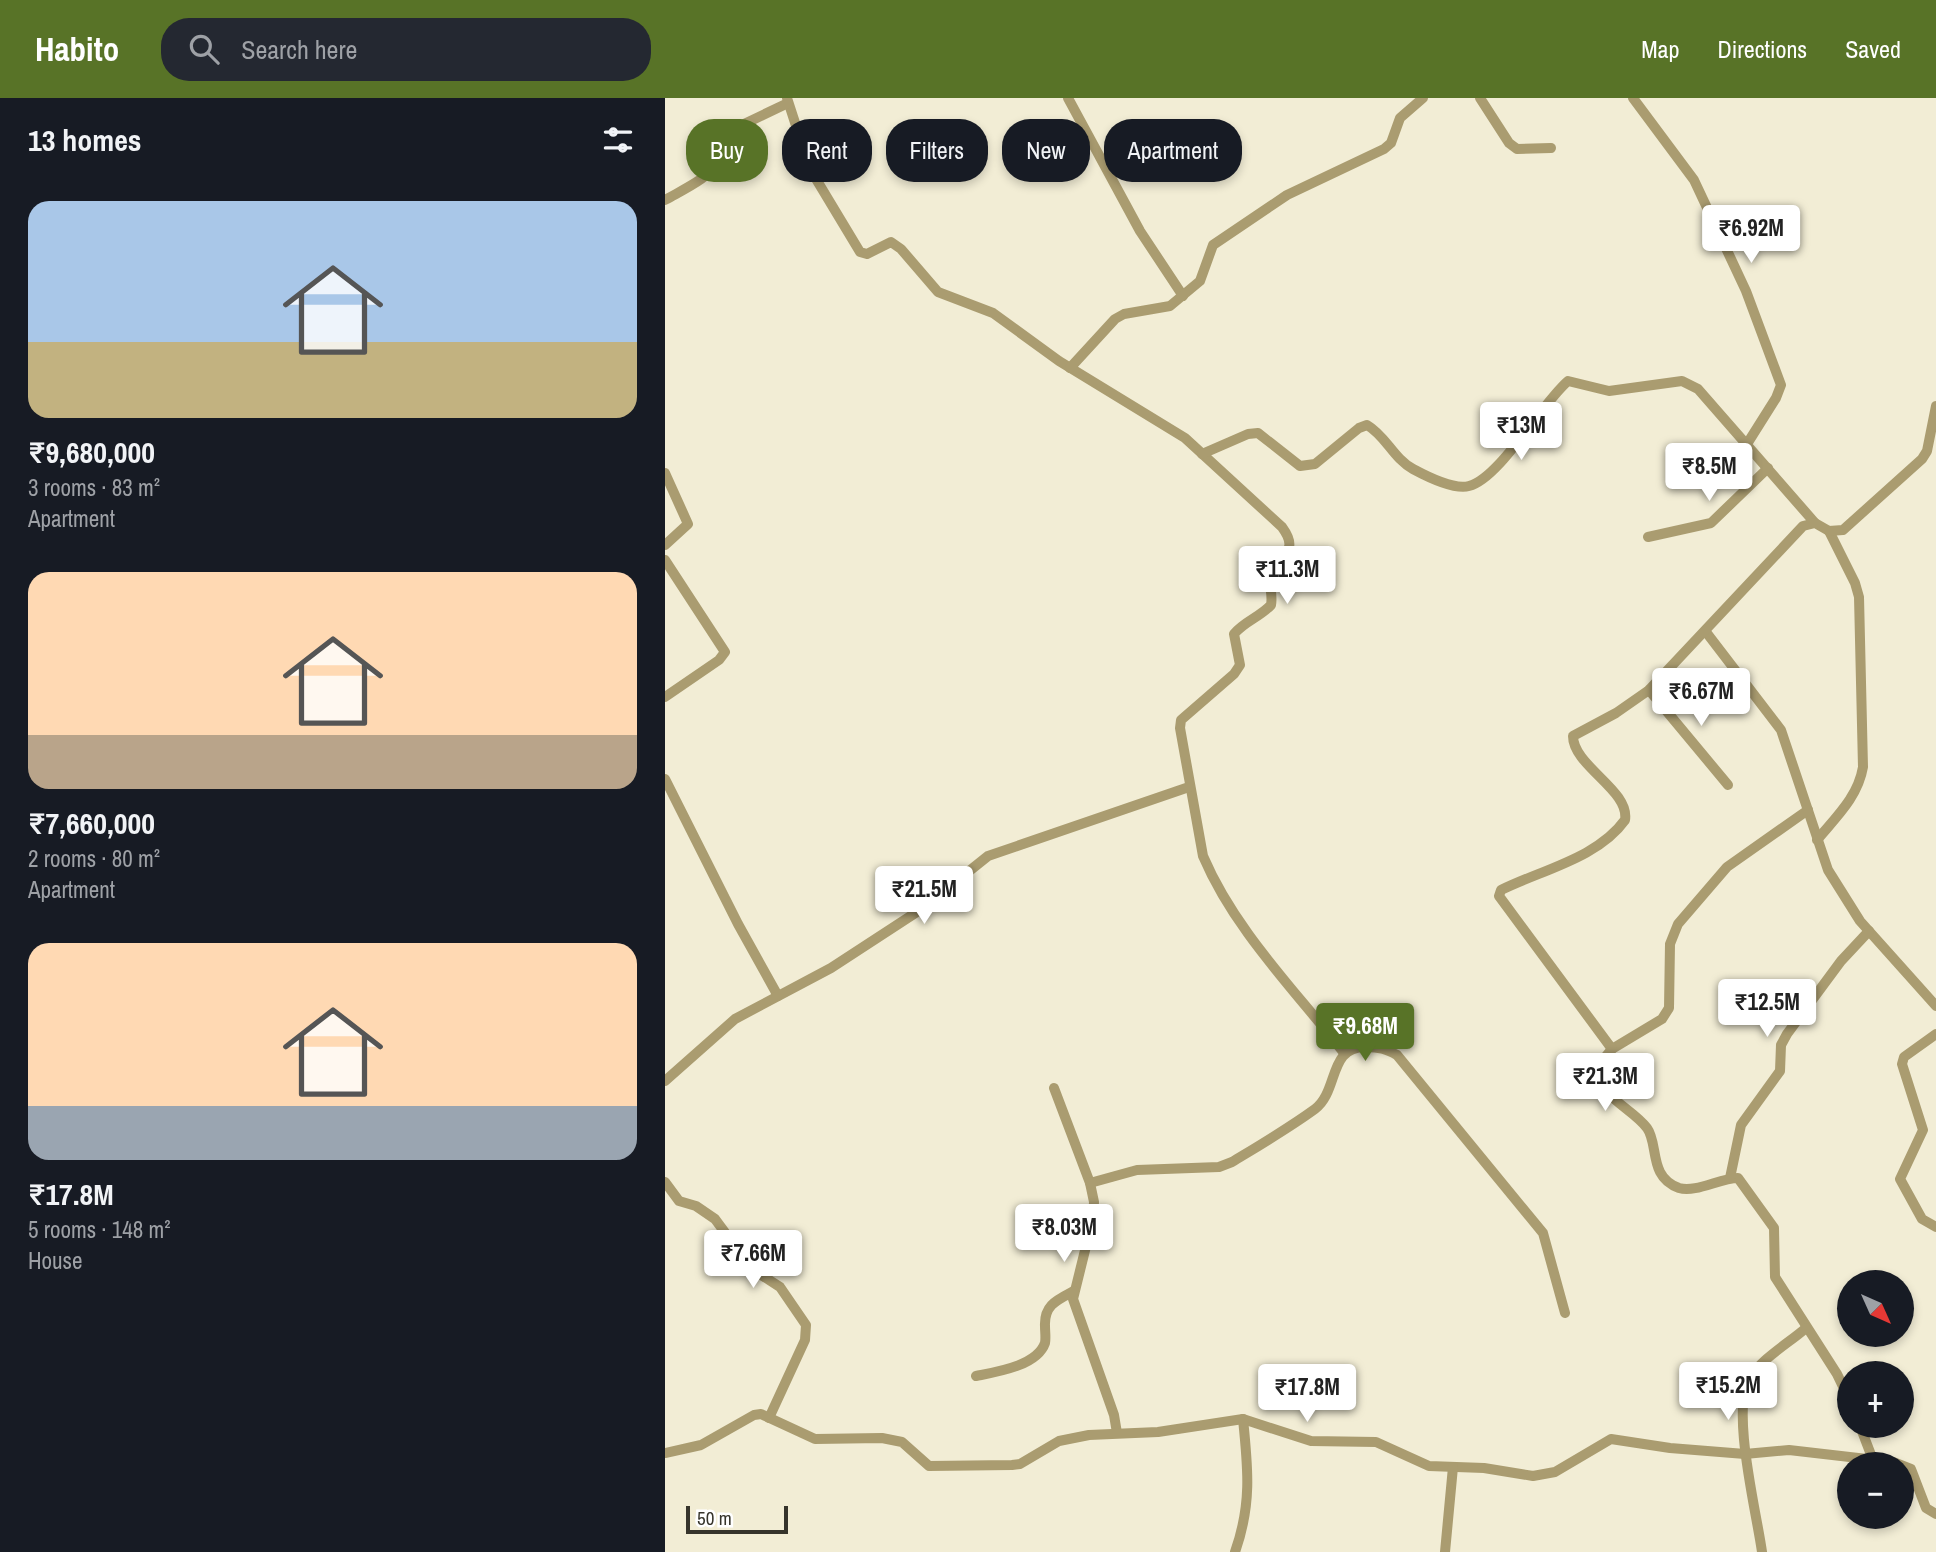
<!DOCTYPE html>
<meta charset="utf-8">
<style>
body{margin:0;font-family:"Archivo Narrow",sans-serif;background:#242831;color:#f1f3f6;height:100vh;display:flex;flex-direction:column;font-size:26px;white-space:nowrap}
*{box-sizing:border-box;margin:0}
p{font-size:23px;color:#9ea1a6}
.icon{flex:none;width:38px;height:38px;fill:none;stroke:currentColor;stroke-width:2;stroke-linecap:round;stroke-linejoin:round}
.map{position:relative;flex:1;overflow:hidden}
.side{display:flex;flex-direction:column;background:#171b24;width:665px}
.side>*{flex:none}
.hud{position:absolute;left:21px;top:21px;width:665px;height:63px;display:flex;gap:14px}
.needle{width:46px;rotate:135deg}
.controls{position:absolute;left:1172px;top:1172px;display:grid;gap:14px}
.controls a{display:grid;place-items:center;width:77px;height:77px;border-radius:50%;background:#171b24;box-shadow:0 4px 10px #0003;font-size:35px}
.scale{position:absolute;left:21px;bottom:18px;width:102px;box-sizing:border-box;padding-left:7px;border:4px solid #36342b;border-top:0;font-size:19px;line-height:24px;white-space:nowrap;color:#36342b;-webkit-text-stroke:5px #fff;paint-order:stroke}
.price{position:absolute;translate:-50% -60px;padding:0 16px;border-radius:7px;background:#fff;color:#222;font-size:23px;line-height:46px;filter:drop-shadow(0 2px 4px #0008)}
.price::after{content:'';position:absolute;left:50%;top:42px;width:21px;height:16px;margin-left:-10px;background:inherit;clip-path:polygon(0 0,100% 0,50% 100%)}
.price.current{background:#587327;color:#fff}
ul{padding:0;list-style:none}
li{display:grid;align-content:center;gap:14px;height:371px;padding:0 28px}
li span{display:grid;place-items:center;height:217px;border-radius:21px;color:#555}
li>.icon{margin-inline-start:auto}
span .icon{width:126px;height:126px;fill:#fffc;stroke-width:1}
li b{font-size:30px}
h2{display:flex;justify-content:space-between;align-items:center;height:84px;padding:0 28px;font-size:30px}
.pill{padding:0 24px;border-radius:28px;background:#171b24;box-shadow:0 4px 10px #0003;font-size:24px;line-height:63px}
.pill.current{background:#587327;color:#fff}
header{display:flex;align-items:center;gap:42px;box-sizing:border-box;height:98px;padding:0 35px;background:#587327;color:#fff}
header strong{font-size:33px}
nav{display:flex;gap:38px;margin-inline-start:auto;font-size:24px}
.search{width:490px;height:63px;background:#242831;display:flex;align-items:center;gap:18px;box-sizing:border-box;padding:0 24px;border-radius:28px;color:#9ea1a6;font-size:26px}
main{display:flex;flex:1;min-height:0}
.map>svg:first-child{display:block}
</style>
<header>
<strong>Habito</strong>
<div class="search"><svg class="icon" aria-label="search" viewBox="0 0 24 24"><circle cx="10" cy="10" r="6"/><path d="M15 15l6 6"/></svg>Search here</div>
<nav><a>Map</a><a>Directions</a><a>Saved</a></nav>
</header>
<main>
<section class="side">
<h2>13 homes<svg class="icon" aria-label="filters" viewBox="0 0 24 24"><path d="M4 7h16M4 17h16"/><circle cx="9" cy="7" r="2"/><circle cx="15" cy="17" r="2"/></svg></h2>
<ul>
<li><span style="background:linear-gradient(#a9c7e8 65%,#c2b280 0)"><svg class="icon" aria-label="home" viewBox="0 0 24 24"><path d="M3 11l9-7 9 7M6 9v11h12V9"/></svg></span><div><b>₹9,680,000</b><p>3 rooms · 83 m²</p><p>Apartment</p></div></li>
<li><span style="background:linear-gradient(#ffd9b3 75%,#b9a48a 0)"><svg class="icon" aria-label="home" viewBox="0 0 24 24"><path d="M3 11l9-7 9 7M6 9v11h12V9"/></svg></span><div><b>₹7,660,000</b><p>2 rooms · 80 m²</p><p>Apartment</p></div></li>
<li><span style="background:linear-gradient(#ffd9b3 75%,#9aa5b1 0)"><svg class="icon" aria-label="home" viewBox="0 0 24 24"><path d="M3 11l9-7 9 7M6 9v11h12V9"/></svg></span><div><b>₹17.8M</b><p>5 rooms · 148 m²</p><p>House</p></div></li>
</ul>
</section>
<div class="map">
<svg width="1271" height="1454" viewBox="0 0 1271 1454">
<rect width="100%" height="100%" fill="#f2edd5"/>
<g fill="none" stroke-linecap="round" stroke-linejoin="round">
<!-- street -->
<g stroke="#aa9c70" stroke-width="10">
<path d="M122,0l23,71 50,83 7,2 24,-12 10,7 37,43 55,21 66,48 126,77 97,89c21,29 -9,26 -12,49 -1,10 3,19 1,29 -11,12 -26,16 -37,29l6,31 -6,9 -53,46 -1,8 23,128c32,75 92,134 141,197"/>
<polyline points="403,0 475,133 518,198"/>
<polyline points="815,0 844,45 852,51 886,50"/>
<polyline points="968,0 1029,82 1081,193 1116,287 1111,300 1082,346"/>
<path d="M0,102c23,-13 42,-21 58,-42l-2,-17 2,-7 65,-31"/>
<polyline points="405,270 450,221 459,216 505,208 535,183 548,147 622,97 719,51 726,45 735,20 758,0"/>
<path d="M537,356l46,-20 10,-1 42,33 15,-2 44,-36 8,-3c19,11 26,33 46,44 13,7 41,21 56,17 31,-8 72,-82 99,-105l41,10 73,-10 16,8 117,134"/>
<polyline points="0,375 23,426 0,447"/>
<polyline points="983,439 1046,425 1103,370"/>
<polyline points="0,462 60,554 54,562 0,599"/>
<polyline points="1041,534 1116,632 1163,772 1195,823 1271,908"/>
<polyline points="984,592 1063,687"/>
<polyline points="0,681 73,826 113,898"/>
<path d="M1143,712l-81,57 -49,57 -8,20 -1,64 -7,11 -50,30 -15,18c2,31 34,40 50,61 12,16 1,49 32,60 17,5 41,-10 59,-10l36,50 1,49 62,97 13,27"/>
<path d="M1152,742c19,-23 41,-43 46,-73l-4,-170 -4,-14 -26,-52"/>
<polyline points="1271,936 1239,959 1237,966 1258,1032 1235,1081 1257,1121 1271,1129"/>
<path d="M947,951l-113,-153 2,-6c40,-20 97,-32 124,-70 5,-30 -52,-54 -52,-84l43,-23 33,-23 154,-164 12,-3 14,8 14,-1 79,-71 5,-8 9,-45"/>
<polyline points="0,983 70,921 166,870 258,810 323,758 524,689"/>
<polyline points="389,990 425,1085 429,1104 428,1120 408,1201 449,1317 452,1335"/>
<polyline points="1065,1080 1076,1027 1115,973 1116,947 1122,936 1176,863 1204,833"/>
<polyline points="0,1084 14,1103 31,1108 50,1121 87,1171 115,1189 141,1227 140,1242 104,1320"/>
<path d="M425,1085l47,-13 82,-3 13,-5c28,-17 57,-34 83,-53 24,-18 13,-63 51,-62 13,0 20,2 31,8l146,178 22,80"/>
<path d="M311,1278c20,-4 61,-10 69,-33 1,-5 0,-11 0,-17 -1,-21 12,-26 29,-35"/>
<polyline points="1195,1328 1208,1362"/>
<polyline points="0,1355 36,1347 89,1317 96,1316 150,1341 217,1340 237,1344 264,1368 347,1367 355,1366 394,1343 424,1337 493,1334 578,1321 646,1343 711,1344 764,1368 819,1370 868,1378 890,1374 946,1341 1005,1350 1080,1356 1124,1352 1228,1364 1246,1371 1261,1410 1271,1416"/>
<path d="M570,1454c17,-48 13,-84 8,-133"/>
<polyline points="780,1454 788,1369"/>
<path d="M1097,1454c-5,-38 -32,-144 -12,-174 12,-20 39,-35 56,-50"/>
</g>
</g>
</svg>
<div class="controls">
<a><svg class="needle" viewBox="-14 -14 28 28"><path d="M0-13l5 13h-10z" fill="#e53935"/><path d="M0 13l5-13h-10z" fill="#9ea1a6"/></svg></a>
<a>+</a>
<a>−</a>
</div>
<div class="scale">50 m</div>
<b class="price" style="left:1086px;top:167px">₹6.92M</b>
<b class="price" style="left:856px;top:364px">₹13M</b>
<b class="price" style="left:1044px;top:405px">₹8.5M</b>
<b class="price" style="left:622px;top:508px">₹11.3M</b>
<b class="price" style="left:1036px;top:630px">₹6.67M</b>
<b class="price" style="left:259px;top:828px">₹21.5M</b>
<b class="price" style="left:1102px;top:941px">₹12.5M</b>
<b class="price current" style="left:700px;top:965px">₹9.68M</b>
<b class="price" style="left:940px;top:1015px">₹21.3M</b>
<b class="price" style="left:399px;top:1166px">₹8.03M</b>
<b class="price" style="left:88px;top:1192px">₹7.66M</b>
<b class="price" style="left:1063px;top:1324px">₹15.2M</b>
<b class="price" style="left:642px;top:1326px">₹17.8M</b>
<div class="hud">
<a class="pill current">Buy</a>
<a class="pill">Rent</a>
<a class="pill">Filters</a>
<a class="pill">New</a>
<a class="pill">Apartment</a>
</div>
</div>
</main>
